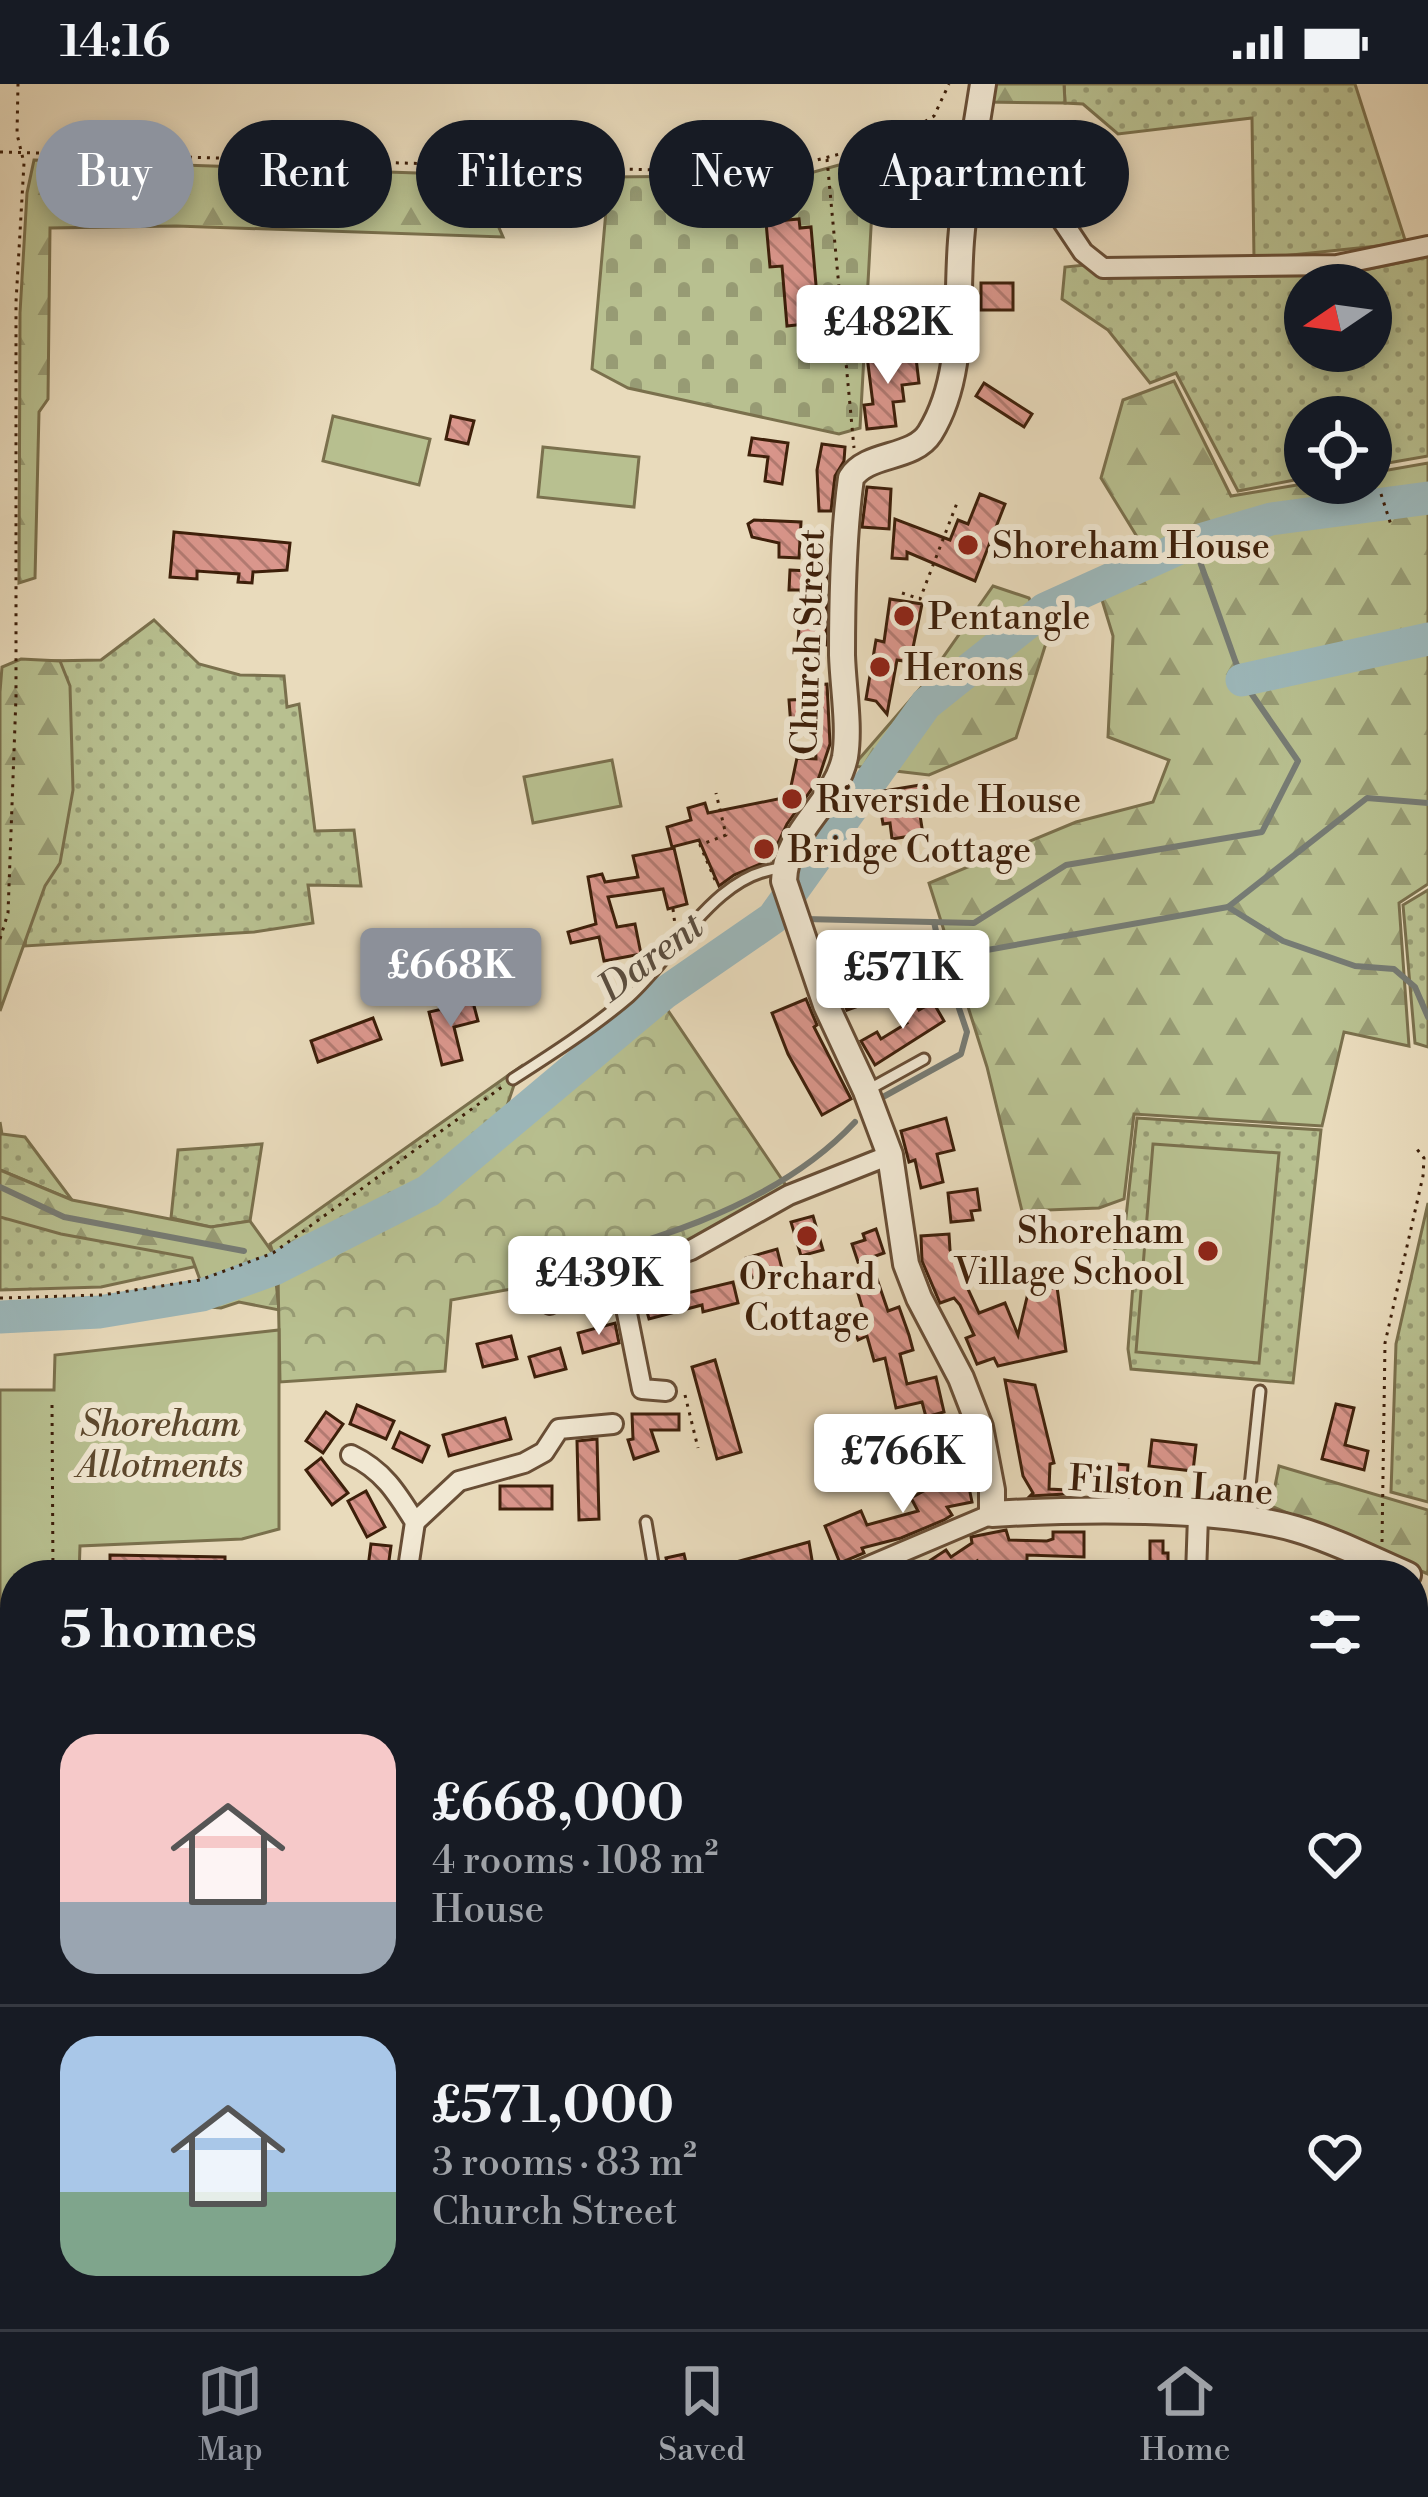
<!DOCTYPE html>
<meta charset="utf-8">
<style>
body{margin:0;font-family:"Libre Bodoni",serif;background:#242831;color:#f1f3f6;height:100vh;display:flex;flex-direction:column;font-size:45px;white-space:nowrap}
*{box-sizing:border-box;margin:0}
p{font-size:39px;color:#9ea1a6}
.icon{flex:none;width:66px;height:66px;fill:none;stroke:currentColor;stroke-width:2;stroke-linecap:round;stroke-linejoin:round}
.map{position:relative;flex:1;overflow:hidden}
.sheet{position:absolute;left:0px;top:1476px;width:1428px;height:771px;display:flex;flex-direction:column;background:#171b24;border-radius:48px 48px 0 0;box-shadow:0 6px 18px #0003}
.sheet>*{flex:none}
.guide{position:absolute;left:36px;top:36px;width:1356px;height:108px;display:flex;gap:24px}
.needle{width:78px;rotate:257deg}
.fabs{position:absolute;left:1284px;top:180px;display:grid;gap:24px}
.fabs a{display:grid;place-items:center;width:108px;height:108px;border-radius:50%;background:#171b24;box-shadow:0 6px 18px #0003;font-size:60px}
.price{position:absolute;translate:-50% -102px;padding:0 27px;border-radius:12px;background:#fff;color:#222;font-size:39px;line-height:78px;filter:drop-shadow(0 3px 6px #0008)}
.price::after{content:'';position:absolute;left:50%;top:72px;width:36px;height:27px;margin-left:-18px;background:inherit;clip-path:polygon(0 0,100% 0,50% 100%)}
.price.current{background:#8c9099;color:#fff}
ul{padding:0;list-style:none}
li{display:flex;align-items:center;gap:36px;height:300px;padding:0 60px}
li+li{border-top:3px solid #363941}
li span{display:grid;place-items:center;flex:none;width:336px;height:240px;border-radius:36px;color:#555}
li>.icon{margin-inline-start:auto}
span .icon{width:144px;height:144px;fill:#fffc;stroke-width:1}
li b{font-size:51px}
h2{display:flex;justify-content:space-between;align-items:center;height:144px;padding:0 60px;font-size:51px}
.pill{padding:0 42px;border-radius:54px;background:#171b24;box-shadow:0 6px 18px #0003;font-size:42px;line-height:108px}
.pill.current{background:#8c9099;color:#fff}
.status{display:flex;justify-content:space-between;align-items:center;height:84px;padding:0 60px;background:#171b24;direction:ltr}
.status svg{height:33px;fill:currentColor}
.tab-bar{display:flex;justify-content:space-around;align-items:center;height:168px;border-top:3px solid #363941;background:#171b24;font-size:33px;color:#9ea1a6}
.tab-bar a{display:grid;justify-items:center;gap:6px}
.tab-bar .current{color:#8c9099}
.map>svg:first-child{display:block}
</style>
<div class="status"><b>14:16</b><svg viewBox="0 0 49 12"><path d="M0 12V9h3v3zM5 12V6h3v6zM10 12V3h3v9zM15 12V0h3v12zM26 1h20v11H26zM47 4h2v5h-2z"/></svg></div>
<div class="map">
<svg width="1428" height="2245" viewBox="0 0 1428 2245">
<defs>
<pattern id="grass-dots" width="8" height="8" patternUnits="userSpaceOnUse" patternTransform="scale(3)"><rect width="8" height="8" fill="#b8c090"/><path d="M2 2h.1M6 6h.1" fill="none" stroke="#979b74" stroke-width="1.8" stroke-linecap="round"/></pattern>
<pattern id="forest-firs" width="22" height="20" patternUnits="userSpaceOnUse" patternTransform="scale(3)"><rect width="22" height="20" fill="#b8c090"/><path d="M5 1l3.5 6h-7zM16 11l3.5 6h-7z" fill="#979b74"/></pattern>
<pattern id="cemetery-stones" width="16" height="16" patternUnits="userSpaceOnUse" patternTransform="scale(3)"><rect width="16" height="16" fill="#b8c090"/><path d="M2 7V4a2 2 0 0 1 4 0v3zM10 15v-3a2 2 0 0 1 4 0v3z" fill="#979b74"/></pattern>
<pattern id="park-crowns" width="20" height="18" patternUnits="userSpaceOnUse" patternTransform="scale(3)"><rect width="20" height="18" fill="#b8c090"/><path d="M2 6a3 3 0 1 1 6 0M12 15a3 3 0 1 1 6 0" fill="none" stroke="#979b74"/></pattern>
<pattern id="building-back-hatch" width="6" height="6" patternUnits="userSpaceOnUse" patternTransform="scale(3)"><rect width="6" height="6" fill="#da968c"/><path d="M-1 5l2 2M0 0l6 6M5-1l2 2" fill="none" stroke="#b27a71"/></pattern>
</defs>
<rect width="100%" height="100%" fill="#e9dbbc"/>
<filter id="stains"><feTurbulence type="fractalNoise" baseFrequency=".00167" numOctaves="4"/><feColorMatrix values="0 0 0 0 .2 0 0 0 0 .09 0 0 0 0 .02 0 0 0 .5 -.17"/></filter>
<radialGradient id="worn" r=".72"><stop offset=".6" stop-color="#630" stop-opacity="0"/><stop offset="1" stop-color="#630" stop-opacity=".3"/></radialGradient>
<!-- grass -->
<g fill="url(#grass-dots)" stroke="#7a704d" stroke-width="3" fill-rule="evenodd">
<polygon points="1064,0 1355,0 1406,159 1254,175 1252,34 1118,50 1083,20 1065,19"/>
<path d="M1428,173v199l-57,10v-49h-66v61l-67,13 -62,-118 -26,10 -42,-53 -46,-31 3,-32 20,-2 16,13 239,-3zM1305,201h66v66h-66z"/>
<polygon points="154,536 199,580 240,591 284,592 287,623 299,620 315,747 354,746 361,802 308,801 313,839 254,848 25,862 50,622 46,577 101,576"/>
<polygon points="1428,806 1428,963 1415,959 1403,821"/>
<polygon points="520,983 505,1028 420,1102 298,1163 273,1169 270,1160"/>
<polygon points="1137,1034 1321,1046 1293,1299 1131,1285 1128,1265 1134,1188 1110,1185 1110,1177 1125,1142"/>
<polygon points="0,1038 2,1050 25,1053 72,1116 0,1086"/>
<polygon points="262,1060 250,1137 211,1143 171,1134 178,1066"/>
<polygon points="1428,1119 1428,1418 1391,1408 1396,1260"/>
<polygon points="0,1121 216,1178 101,1203 0,1206"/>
<polygon points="0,2162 15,2163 15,2232 628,2232 744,2245 0,2245"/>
</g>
<!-- forest -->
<g fill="url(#forest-firs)" stroke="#7a704d" stroke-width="3">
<polygon points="987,0 1064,0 1065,19 985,18"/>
<polygon points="34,76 476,91 503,153 176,142 50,144 48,315 39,328 35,494 19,499 20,229 27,109"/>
<polygon points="1174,297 1231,412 1309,399 1371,399 1371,389 1428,379 1428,800 1399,819 1409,962 1344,948 1322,1042 1134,1030 1124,1115 1099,1124 1022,1127 987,983 929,799 1076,738 1153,718 1169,676 1108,653 1113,552 1095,493 1147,469 1101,394 1123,316"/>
<polygon points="993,502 1029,514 1047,556 1016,654 929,691 853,682 925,599"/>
<polygon points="21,575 60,577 70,602 73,706 60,779 45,802 0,927 0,608 2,583"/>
<polygon points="0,1086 72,1116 211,1143 250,1137 273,1169 279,1226 239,1218 221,1224 210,1223 192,1174 61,1150 0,1133"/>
<polygon points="1279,1382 1428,1426 1428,1490 1271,1422"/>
</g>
<!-- cemetery -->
<polygon fill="url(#cemetery-stones)" stroke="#7a704d" stroke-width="3" points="875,71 860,344 839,350 628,304 592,285 609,93 803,91"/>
<!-- park -->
<polygon fill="url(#park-crowns)" stroke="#7a704d" stroke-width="3" points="665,922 787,1103 688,1158 595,1190 451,1216 445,1287 280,1298 278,1193 352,1151 433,1114"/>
<!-- garden -->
<g fill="#b8c090" stroke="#7a704d" stroke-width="3">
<polygon points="333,332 430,355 419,401 323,377"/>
<polygon points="543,363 639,373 634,423 538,413"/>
<polygon points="612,676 621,722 533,739 524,693"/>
<polygon points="1153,1060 1279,1069 1259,1279 1136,1268"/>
<polygon points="279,1246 279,1445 242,1455 80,1462 79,1491 15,1491 15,1520 0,1521 0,1306 54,1306 55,1271"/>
</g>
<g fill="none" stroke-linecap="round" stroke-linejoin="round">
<!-- stream -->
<g stroke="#767b74" stroke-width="6">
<polyline points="1228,823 1283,857 1355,882 1394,885 1415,903 1428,933"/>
<polyline points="773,834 792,834"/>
<polyline points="805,835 974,839 1066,781 1262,748 1298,677 1242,596 1193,458"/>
<polyline points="942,874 1228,823 1367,714 1428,719"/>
<polyline points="883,1013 961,970 967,948 942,874 934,838"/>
<polyline points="0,1103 64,1133 244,1167"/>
<path d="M520,1191c116,-29 251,-63 335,-153"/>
</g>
<!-- river -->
<g stroke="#9cb8bb" stroke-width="33">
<polyline points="1242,596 1428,555"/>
<polyline points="0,1233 99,1228 202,1211 274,1185 428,1107 663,910 773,834 926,620 1045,525 1193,458 1271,435 1428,414"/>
</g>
</g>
<!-- building -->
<g fill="url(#building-back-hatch)" stroke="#3d1f0a" stroke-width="3">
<polygon points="916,97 919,127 881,131 879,111 897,109 896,99"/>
<polygon points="799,135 800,144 811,143 818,224 804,226 805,240 787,242 782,182 770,183 766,138"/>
<rect x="981" y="199" width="32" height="27"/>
<polygon points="902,269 903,275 916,274 919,299 902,301 904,317 893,318 896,342 867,345 864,321 873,320 867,272"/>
<polygon points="984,299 1032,330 1024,343 976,312"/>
<polygon points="451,332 474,337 468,360 446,355"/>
<polygon points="752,354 788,359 782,400 765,397 768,373 749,371"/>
<polygon points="822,360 845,363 844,377 835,392 831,427 819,427 817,386"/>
<polygon points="867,403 891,405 889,445 862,443"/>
<polygon points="980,410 1005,420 975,497 907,468 907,475 892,474 895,435 950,456 958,436 968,440"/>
<polygon points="754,436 801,438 799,474 779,473 779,459 752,453 748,440"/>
<polygon points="174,448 290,459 287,486 253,488 252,499 238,498 239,490 197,487 197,495 170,493"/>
<polygon points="790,486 827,488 826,561 798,559 801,506 789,506"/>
<polygon points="890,515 922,520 910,578 897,576 887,630 876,617 866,615 876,556 884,558"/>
<polygon points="827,600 830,660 818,696 787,740 770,776 734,791 719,802 699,756 672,763 667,743 691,736 688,724 705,719 708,729 798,711 790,707 797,674 816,675 814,642 791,643 789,616 812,615 811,601"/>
<polygon points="926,700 929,718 918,719 923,750 892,755 890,739 883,740 880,722 886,721 884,707"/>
<polygon points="674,764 687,820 668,825 663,805 608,813 617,843 635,840 641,870 604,877 599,853 571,859 568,848 596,840 588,793 602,790 605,798 638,793 633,772"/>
<polygon points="854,890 864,920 847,926 835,897"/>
<polygon points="806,915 817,941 814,943 851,1015 822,1031 788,970 772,929"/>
<polygon points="473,918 478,937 454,943 462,976 442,981 429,928"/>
<polygon points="914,918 919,926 933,918 944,937 875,981 861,957 877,948 881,955 907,939 899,927"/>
<polygon points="373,934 381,955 318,978 311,957"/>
<polygon points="946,1034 954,1066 937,1070 943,1098 921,1104 915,1076 909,1078 901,1047"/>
<polygon points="977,1105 980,1126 971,1127 973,1136 951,1138 948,1109"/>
<polygon points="813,1132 823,1166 801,1172 791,1138"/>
<polygon points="876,1145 884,1169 858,1178 852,1160 865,1156 863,1150"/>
<polygon points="949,1150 950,1166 979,1229 1005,1219 1018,1251 1028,1209 1057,1203 1066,1267 998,1282 994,1274 977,1280 966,1254 974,1251 960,1221 954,1214 940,1219 922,1177 921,1152"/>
<polygon points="777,1165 782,1185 752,1194 746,1174"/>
<polygon points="876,1192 888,1227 899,1223 909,1251 913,1266 900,1270 907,1300 936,1293 944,1328 926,1333 922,1318 896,1324 885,1274 874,1277 867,1252 858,1256 851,1238 865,1233 855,1199"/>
<polygon points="733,1198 738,1219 703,1228 702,1221 649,1235 643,1213 677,1203 679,1211"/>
<polygon points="615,1239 619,1259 583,1269 578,1249"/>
<polygon points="511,1252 517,1275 483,1283 477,1260"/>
<polygon points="560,1264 566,1285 535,1293 529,1273"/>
<polygon points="715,1276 741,1368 717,1375 692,1283"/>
<polygon points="1005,1296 1035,1301 1054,1379 1050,1380 1049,1405 1066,1406 1065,1410 1030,1412 1033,1409 1023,1392"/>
<polygon points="1336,1320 1354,1324 1345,1361 1368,1367 1364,1386 1322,1375"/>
<polygon points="357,1321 394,1337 386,1355 350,1340"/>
<polygon points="326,1328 343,1340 323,1369 306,1357"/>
<polygon points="632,1330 679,1330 679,1346 651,1346 658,1367 634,1375 628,1356 633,1355"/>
<polygon points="505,1334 511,1355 449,1372 443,1351"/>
<polygon points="400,1348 429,1362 422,1378 393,1364"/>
<polygon points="597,1355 599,1435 579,1436 577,1357"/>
<polygon points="1152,1356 1196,1361 1193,1387 1149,1382"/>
<polygon points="321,1374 348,1409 332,1421 306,1386"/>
<polygon points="964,1379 972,1418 947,1423 952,1431 944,1436 901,1454 862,1464 864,1469 840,1479 825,1442 861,1427 867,1441 918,1427 911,1414 938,1399 935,1385"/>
<polygon points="1100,1379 1128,1381 1126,1410 1097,1410"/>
<polygon points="859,1380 865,1394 834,1406 829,1391"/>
<rect x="500" y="1402" width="52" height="23"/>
<polygon points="366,1407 385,1443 367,1453 348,1417"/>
<polygon points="1006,1446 1009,1456 1047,1457 1053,1455 1053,1448 1084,1448 1084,1473 1027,1471 1027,1491 1008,1491 1008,1482 979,1488 977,1477 955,1491 908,1491 946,1466 951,1473 972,1459 971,1453"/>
<polygon points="1150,1457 1163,1457 1163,1469 1168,1469 1168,1491 1150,1491"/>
<polygon points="809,1458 813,1482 763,1491 707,1491 707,1486"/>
<polygon points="371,1460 391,1462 387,1491 367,1491"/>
<polygon points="684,1470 689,1491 670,1491 666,1474"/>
<polygon points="110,1471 225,1473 225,1490 128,1487 128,1491 110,1491"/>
<polygon points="15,1657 15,1693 0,1698 0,1662"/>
<polygon points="1423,1798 1428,1798 1428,1866 1417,1904 1413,1903 1413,1836"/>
</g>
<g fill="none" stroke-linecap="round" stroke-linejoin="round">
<defs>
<g id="service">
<path d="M513,995c39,-25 81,-52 116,-82 47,-42 87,-126 155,-129"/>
<polyline points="866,1007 924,975"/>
<polyline points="1247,1431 1260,1307"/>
<polyline points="646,1438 655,1491"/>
<polyline points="578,1491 578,1488"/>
</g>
<g id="minor">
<polyline points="968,95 1035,105 1059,132 1083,168 1103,184 1337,181 1428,162"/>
<polyline points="620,1194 642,1305 666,1307"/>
<polyline points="550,1220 563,1211 691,1166 789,1111 890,1071"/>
<path d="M351,1371c32,15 46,38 64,67l-8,53"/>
<polyline points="415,1438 459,1397 524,1379 544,1368 559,1345 613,1340"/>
<polyline points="848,1491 992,1430"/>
<polyline points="1196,1491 1198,1432"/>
<polyline points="0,1590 15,1586"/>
</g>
<path id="tertiary" d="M983,0c-8,52 -18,105 -22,157 -5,64 4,135 -31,192 -17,27 -63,19 -79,45 -8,57 -9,119 -9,177 1,32 8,71 3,102 -9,46 -60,74 -61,124l42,124 40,86 24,64 16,109 13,34 42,80 19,49 12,63v24c84,-5 224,-8 304,15 38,11 75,30 112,46"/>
</defs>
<!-- service casing -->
<use href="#service" stroke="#684e36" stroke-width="15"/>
<!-- minor casing -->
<use href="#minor" stroke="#684e36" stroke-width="24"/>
<!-- tertiary casing -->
<use href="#tertiary" stroke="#684e36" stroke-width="30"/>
<!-- path -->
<g stroke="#3d1f0a" stroke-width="3" stroke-dasharray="3 6" stroke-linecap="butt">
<polyline points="894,56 934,32 949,0"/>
<polyline points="0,68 692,87 794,82 893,56 953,62"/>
<polyline points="827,75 854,364"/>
<polyline points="1381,410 1391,441"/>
<polyline points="902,509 920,515 957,419"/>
<polyline points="715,796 700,761 726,751 716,709"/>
<polyline points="673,825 675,841"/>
<polyline points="0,855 8,829 16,613 16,218 24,79 17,50 18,0"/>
<polyline points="603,1161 607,1177"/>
<polyline points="0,1214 102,1211 200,1196 273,1169 502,1003"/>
<polyline points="685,1311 698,1364"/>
<polyline points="52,1321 53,1491"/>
<polyline points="1382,1458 1385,1259 1423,1092 1424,1074 1416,1064"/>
<polyline points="830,2232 830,2245"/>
</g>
<!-- service -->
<use href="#service" stroke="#f1e8d3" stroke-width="9"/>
<!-- minor -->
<use href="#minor" stroke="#f1e8d3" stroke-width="18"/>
<!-- tertiary -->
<use href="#tertiary" stroke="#f1e8d3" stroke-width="24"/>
</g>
<!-- markers -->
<g fill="#8f2418" stroke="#f1e8d3" stroke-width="4.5">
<circle cx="968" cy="461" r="12"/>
<circle cx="904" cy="532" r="12"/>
<circle cx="880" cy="583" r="12"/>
<circle cx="792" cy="715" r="12"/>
<circle cx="764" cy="765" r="12"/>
<circle cx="807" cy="1152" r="12"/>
<circle cx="1208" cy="1167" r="12"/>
</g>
<g text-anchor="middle" stroke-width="12" stroke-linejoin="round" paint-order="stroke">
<!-- poi labels -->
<g font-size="36" fill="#3d1f0a" stroke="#f1e8d3" text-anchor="start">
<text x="992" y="474">Shoreham House</text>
<text x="928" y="545">Pentangle</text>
<text x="904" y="596">Herons</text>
<text x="816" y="728">Riverside House</text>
<text x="788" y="778">Bridge Cottage</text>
<text x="1184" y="1159" text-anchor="end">Shoreham<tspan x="1184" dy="41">Village School</tspan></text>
<text x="807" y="1205" text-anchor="middle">Orchard<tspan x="807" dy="41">Cottage</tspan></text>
</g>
<!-- street labels -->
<g font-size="36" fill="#3d1f0a" stroke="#f1e8d3">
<text transform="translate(807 558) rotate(-88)" y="13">Church Street</text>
<text transform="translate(1171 1400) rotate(4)" y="13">Filston Lane</text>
</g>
<!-- park labels -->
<g font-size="36" font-style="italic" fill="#5c472c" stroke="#f1e8d3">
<text x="160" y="1352">Shoreham<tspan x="160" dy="41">Allotments</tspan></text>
</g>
<!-- water labels -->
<g font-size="39" font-style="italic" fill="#5a4d3f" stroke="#f1e8d3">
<text transform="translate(650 872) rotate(-37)" y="14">Darent</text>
</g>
</g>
<rect width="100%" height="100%" filter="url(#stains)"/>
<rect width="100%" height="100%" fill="url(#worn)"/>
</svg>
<div class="fabs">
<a><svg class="needle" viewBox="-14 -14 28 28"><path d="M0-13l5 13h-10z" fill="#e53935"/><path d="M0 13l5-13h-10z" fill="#9ea1a6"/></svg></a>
<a><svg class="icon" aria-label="locate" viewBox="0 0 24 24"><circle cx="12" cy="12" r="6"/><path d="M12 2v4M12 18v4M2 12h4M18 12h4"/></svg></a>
</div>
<b class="price" style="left:888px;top:303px">£482K</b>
<b class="price current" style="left:451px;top:946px">£668K</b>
<b class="price" style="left:903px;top:948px">£571K</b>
<b class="price" style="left:599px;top:1254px">£439K</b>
<b class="price" style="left:903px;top:1432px">£766K</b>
<div class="guide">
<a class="pill current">Buy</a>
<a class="pill">Rent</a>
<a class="pill">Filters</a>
<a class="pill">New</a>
<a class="pill">Apartment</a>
</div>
<section class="sheet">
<h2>5 homes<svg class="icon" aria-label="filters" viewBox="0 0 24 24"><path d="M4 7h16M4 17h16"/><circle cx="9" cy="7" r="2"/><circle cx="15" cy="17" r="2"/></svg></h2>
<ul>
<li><span style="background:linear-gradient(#f6c9c9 70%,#9aa5b1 0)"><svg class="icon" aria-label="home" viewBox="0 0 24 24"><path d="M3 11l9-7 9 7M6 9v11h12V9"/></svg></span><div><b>£668,000</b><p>4 rooms · 108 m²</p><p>House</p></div><svg class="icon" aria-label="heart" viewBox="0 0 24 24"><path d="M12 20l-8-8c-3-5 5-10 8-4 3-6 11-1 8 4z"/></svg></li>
<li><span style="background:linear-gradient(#a9c7e8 65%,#7fa58c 0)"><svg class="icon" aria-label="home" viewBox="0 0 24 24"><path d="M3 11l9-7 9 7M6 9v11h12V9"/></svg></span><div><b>£571,000</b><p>3 rooms · 83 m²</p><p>Church Street</p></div><svg class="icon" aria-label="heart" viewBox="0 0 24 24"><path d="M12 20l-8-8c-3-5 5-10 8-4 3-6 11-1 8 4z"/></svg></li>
</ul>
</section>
</div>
<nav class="tab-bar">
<a class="current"><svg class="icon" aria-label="map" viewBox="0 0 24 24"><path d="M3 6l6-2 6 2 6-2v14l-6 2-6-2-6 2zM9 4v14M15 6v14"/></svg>Map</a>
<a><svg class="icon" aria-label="saved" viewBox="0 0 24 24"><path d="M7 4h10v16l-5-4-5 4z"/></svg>Saved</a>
<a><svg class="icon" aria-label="home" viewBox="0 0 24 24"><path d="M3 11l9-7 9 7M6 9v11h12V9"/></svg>Home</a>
</nav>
